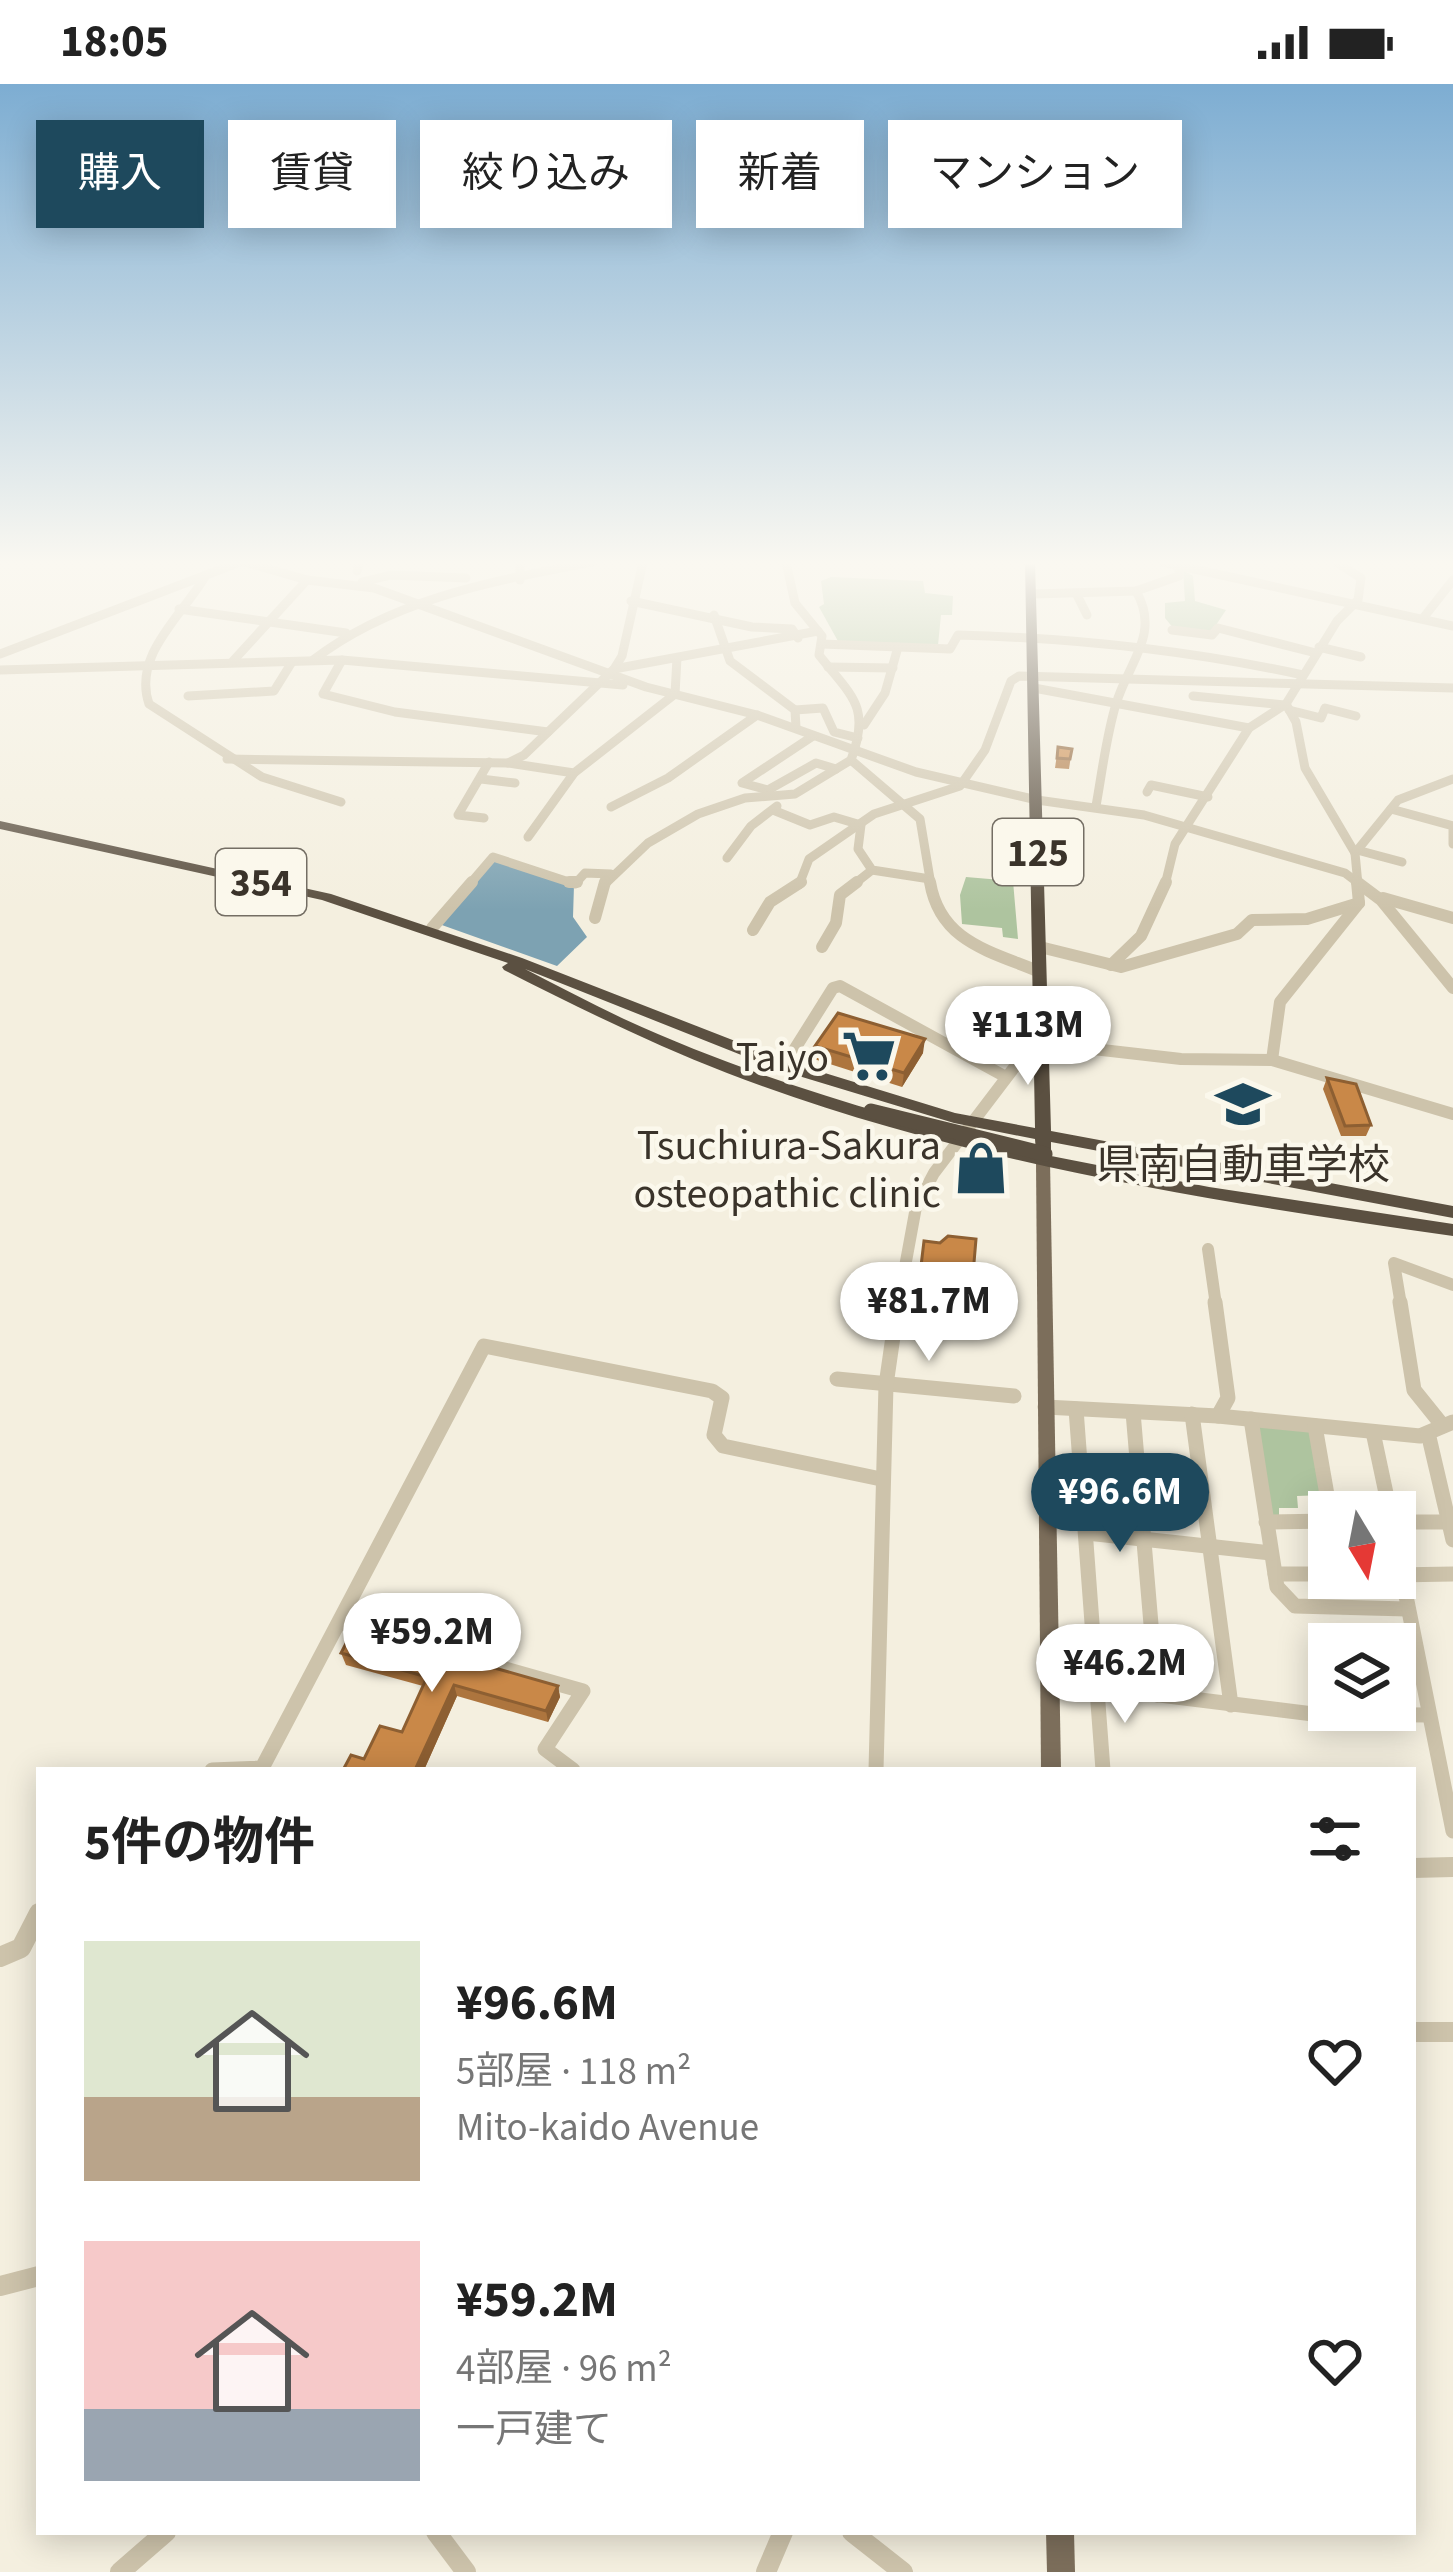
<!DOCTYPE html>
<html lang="ja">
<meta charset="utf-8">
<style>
body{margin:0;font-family:"Source Sans 3","Noto Sans JP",sans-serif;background:#f6f6f6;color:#222;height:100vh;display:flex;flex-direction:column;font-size:45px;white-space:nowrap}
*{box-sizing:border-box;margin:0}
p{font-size:39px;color:#767676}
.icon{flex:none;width:66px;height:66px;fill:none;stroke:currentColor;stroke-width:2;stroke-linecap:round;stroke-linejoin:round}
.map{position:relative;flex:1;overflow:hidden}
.drawer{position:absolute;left:36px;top:1683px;width:1380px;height:768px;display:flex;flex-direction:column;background:#fff;border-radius:0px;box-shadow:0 6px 30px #0003}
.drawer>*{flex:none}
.guide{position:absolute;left:36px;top:36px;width:1383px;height:108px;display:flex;gap:24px}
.needle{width:78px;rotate:170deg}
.tools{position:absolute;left:1308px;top:1407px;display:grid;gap:24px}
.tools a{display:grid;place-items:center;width:108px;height:108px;border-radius:0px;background:#fff;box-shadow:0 6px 30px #0003;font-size:60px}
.price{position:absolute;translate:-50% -102px;padding:0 27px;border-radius:42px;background:#fff;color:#222;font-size:39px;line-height:78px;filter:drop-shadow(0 3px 6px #0008)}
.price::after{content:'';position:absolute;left:50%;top:72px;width:36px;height:27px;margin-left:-18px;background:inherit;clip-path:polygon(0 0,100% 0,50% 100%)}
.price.current{background:#1e495d;color:#fff}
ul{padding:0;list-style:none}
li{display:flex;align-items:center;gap:36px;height:300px;padding:0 48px}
li span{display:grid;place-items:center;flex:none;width:336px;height:240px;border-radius:0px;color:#555}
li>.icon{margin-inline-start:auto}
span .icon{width:144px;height:144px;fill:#fffc;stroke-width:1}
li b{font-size:51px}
h2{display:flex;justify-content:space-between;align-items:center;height:144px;padding:0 48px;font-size:51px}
.pill{padding:0 42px;border-radius:0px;background:#fff;box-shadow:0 6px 30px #0003;font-size:42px;line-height:108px}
.pill.current{background:#1e495d;color:#fff}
.status{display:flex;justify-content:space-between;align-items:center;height:84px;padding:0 60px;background:#fff;direction:ltr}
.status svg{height:33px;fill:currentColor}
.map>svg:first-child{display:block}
</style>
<div class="status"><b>18:05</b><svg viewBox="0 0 49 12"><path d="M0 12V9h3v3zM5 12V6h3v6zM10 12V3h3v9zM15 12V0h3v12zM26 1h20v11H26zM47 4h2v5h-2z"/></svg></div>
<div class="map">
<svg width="1453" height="2488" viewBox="0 0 1453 2488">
<rect width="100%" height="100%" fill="#f4efdf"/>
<!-- green -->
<g fill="#aec49f">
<polygon points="1183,486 1193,492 1195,517 1226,526 1210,550 1174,545 1165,534 1165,519 1185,517"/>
<polygon points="831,493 923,497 925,509 953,512 952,531 941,531 938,561 839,559 819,523 824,520 821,497"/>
<polygon points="966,793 1013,797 1018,855 1003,853 1002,844 962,840 960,811"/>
<polygon points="1254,1338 1313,1344 1324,1411 1297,1412 1298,1424 1279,1424 1279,1431 1269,1436"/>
</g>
<!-- water -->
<polygon fill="#7da2b2" points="493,774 574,801 573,833 587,853 557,882 439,840"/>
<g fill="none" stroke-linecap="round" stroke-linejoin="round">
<!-- minor-far3 -->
<g stroke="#cdc3ab" stroke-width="9">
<polyline points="245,478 307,496 374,504 646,603 757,631 916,688 1037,716 1144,731 1345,789 1361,801"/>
<polyline points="520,478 520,496"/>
<path d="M786,478l9,41 27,33 -3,19c33,42 52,51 32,105l69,59 11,66"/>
<polyline points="1162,478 1453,542"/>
<polyline points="357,487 360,478"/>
<path d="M206,491c-22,39 -74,79 -57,129l113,73 79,25"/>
<polyline points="362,498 391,491 466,494"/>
<polyline points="1076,509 1087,531"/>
<polyline points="1033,510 1136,507 1179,492 1179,483"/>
<polyline points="631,517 752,543 792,545 798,554"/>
<polyline points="179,525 346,549"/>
<polyline points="714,531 730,577 795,626 796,644"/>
<polyline points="1424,533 1453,496"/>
<polyline points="1172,546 1212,551 1218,544 1316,569"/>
<path d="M822,560l128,5 8,-14c118,3 230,15 345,40"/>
<polyline points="1319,563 1361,573"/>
<polyline points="0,570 240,478"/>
<path d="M313,576c81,-62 181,-79 279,-98"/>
<polyline points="342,576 323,610 395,628 548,648"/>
<polyline points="233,577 307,496"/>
<polyline points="828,583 893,584"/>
<polyline points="614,585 818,547"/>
<polyline points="0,586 342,576 623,601"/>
<polyline points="1034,604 1249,644"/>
<polyline points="188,612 274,607 292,578"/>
<polyline points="1193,612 1284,621"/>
<polyline points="1286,620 1296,638 1305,684 1355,769"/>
<polyline points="795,626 823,624 834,648 858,654"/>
<polyline points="1289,626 1321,634 1325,624 1356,632"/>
<polyline points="864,641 885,609 898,563"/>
<polyline points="813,652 742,699 768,706 816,679 836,685"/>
<polyline points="227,675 508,679 574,689"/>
<polyline points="508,679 524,671 614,585 622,572 643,478"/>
<polyline points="481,695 515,699"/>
<polyline points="1147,708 1151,701 1208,713"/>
<path d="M1096,722c6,-33 10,-69 20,-102 12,-41 45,-70 20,-113"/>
<polyline points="611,723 668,694 757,631"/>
<polyline points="1391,725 1453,742 1453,760"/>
<polyline points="773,726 810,741 834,733 861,741 858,765 872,786 930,795"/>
<polyline points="484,734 458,731 489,678"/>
<polyline points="528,753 574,689 675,610 677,574"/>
<polyline points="1357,766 1402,778"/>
<polyline points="727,774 751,742 777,722"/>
<polyline points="469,801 493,773 575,800 585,789 611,790"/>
<polyline points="604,801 648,759 698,730 745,714 795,710 851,676"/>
<polyline points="799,801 809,775 874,730 960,702 985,666 1011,597 1019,592 1453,604"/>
<polyline points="853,801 872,786"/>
<polyline points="1165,801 1175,760 1249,644 1286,620 1337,537 1358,516 1361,494 1336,478"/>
<polyline points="1358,801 1355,769 1398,716 1453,695"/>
</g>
<!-- minor-far2 -->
<g stroke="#cdc3ab" stroke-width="12">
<polyline points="569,798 577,798"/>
<path d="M930,798c10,60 60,69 110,90"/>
<polyline points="1357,798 1381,816 1453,904"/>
<polyline points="1383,814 1453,834"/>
<polyline points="595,834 605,798"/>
<polyline points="432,844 472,798"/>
<polyline points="753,846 770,818 801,798"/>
<polyline points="822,863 836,839 840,811 857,798"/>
<polyline points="1040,863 1121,883 1237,850 1252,836 1307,835 1359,819 1357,798"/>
<polyline points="1111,881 1141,852 1166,798"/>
<polyline points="1272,976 1280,918 1359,819"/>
<polyline points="784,982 833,904 840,902 1006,993"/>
<polyline points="1208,1165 1216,1221"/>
<polyline points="898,1221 916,1123 934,1089 1026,968 1041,959 1181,975 1272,976 1453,1030"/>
<polyline points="1401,1221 1394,1179 1453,1201"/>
</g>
<!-- minor-far1 -->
<g stroke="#cdc3ab" stroke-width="15">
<polyline points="1215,1218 1228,1314 1218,1332"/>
<polyline points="1400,1218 1414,1306 1443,1342"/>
<polyline points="837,1295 1014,1312"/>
<polyline points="1045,1323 1218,1332 1420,1352 1453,1338"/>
<polyline points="1076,1325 1103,1686"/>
<polyline points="1133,1328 1157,1611"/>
<polyline points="1192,1330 1231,1621"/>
<polyline points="1251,1335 1277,1503 1295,1522 1407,1525"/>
<polyline points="1315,1342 1330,1428"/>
<polyline points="1373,1348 1390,1428"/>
<polyline points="1428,1349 1453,1456"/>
<polyline points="1266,1438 1329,1437"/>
<polyline points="1395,1438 1453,1438"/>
<polyline points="1087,1449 1271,1469"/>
<polyline points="1395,1457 1453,1747"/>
<polyline points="1275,1490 1329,1490"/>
<polyline points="1395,1491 1453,1490"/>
<polyline points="342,1539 583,1607 545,1665 573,1686"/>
<polyline points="1095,1603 1313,1630 1428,1631"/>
<polyline points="212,1686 262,1684 484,1262 712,1307 722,1314 714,1351 723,1362 881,1395"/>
<polyline points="876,1686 886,1301 898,1218"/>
</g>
<!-- minor -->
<g stroke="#cdc3ab" stroke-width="20">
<polyline points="1413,1784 1453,1783"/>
<polyline points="0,1873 21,1864 39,1829"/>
<polyline points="1413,1948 1453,1948"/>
<polyline points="0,2202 39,2192"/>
<polyline points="436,2448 466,2488"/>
<polyline points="852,2448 903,2488"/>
<polyline points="120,2488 166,2448"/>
<polyline points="766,2488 783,2448"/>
</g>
<!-- major -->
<g fill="#7c6e5b" fill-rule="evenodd">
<polygon points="1043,1072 1050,1077 1061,1686 1041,1686 1036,1077"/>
<polygon points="1046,2448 1074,2448 1075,2488 1047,2488"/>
</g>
<!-- highway -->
<path fill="#5b5041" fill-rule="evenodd" d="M1025,478h10l16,569 402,75v12l-402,-76v8l-5,5 163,32 244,37v12c-245,-35 -494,-74 -726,-163 -77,-30 -150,-66 -223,-103l-2,-3 6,-4 -186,-63 -322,-71v-8l331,73 191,64 267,104 166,51 80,15zM525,885l254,101 175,53 81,16 1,13c-140,-32 -281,-73 -412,-133 -34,-16 -66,-33 -99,-50z"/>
<!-- highway-bridge -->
<polyline stroke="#5b5041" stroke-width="15" points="871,1027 1045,1070"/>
</g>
<!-- wall -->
<g fill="#ad753e">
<polygon points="1058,663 1072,665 1069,685 1055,684"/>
<polygon points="966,948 1016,949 1014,959 1003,975 965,958"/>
<polygon points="815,962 923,969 902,1003 814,975"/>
<polygon points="1327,994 1371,1041 1366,1052 1341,1052 1323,1005"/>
<polygon points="975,1072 991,1086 989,1093 978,1094 974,1079"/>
<polygon points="924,1157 940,1159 979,1232 977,1245 914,1237"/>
<polygon points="341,1569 558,1602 560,1613 548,1638 457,1612 424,1686 343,1686 364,1675 402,1648 423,1602 346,1581"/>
</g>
<!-- shaded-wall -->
<g fill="#8d5f32">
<polygon points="1016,949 1014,959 1003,975 1004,965"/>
<polygon points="925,955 923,969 902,1003 904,989"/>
<polygon points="454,1601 457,1612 424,1686 415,1686"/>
<polygon points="558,1602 560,1613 548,1638 546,1627"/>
</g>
<!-- building -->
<g fill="#c98848" stroke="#8d5f32" stroke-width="3">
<polygon points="1058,663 1072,665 1070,675 1057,674"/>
<polygon points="838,929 925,955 904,989 815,962"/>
<polygon points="976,935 1016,949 1004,965 966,948"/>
<polygon points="1327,994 1356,1000 1371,1041 1345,1042"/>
<polygon points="986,1071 991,1086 980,1087 975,1072"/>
<polygon points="948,1152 976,1155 971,1214 980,1216 979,1232 916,1224 924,1157 940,1159"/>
<polygon points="354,1544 558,1602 546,1627 454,1601 415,1686 343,1686 351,1671 364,1675 380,1642 402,1648 427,1593 341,1569"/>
</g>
<!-- sky -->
<linearGradient id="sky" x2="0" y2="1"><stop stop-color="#7dadd2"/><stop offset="0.58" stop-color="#faf8f1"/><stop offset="1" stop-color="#faf8f1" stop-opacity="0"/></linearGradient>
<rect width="1453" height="826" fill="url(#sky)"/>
<!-- icons -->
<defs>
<symbol id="supermarket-bare" viewBox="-9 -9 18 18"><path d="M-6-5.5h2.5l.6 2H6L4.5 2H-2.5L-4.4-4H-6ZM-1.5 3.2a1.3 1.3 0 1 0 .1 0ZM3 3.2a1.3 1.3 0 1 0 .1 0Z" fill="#1e495d" stroke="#fbf8ec" stroke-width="2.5" paint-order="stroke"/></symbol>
<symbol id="school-bare" viewBox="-9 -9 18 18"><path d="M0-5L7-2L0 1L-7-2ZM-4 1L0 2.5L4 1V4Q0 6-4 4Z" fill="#1e495d" stroke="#fbf8ec" stroke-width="2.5" paint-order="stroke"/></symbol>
<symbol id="shop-bare" viewBox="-9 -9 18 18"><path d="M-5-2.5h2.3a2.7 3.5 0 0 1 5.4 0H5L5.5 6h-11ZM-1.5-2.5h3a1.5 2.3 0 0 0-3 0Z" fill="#1e495d" stroke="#fbf8ec" stroke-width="2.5" paint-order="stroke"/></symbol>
</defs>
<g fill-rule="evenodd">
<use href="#supermarket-bare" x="831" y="934" width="76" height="76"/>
<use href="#school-bare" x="1205" y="982" width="76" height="76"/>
<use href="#shop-bare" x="943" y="1046" width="76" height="76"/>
</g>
<g text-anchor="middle" stroke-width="9" stroke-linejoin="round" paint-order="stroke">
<!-- shield labels -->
<g fill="#fbf8ec" stroke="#746e64" stroke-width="3">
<rect x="993" y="735" width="90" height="66" rx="9"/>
<rect x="216" y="765" width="90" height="66" rx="9"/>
</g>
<g font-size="39" font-weight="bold" fill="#3a332a">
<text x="1038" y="782">125</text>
<text x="261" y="812">354</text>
</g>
<!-- poi labels -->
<g font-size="42" fill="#3a332a" stroke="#fbf8ec" text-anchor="end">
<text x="829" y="987">Taiyo</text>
<text x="941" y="1075">Tsuchiura-Sakura<tspan x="941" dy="48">osteopathic clinic</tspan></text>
<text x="1243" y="1095" text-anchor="middle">県南自動車学校</text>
</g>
</g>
</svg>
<div class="tools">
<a><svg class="needle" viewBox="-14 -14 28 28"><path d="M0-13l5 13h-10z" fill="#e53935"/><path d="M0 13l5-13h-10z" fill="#767676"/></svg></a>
<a><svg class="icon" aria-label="layers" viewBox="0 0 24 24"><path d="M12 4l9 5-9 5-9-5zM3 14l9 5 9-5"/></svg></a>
</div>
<b class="price" style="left:1028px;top:1004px">¥113M</b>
<b class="price" style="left:929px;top:1280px">¥81.7M</b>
<b class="price current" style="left:1120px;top:1471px">¥96.6M</b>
<b class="price" style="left:432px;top:1611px">¥59.2M</b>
<b class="price" style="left:1125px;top:1642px">¥46.2M</b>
<div class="guide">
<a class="pill current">購入</a>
<a class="pill">賃貸</a>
<a class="pill">絞り込み</a>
<a class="pill">新着</a>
<a class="pill">マンション</a>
</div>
<section class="drawer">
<h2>5件の物件<svg class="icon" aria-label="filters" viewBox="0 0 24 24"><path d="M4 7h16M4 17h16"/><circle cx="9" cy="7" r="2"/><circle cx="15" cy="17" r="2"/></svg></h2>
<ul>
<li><span style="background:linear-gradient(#dfe7d0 65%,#b9a48a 0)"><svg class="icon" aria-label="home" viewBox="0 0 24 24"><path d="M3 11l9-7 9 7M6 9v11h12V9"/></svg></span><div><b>¥96.6M</b><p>5部屋 · 118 m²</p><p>Mito-kaido Avenue</p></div><svg class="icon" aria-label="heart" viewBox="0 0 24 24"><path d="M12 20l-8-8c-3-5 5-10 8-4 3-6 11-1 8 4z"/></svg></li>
<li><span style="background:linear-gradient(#f6c9c9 70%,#9aa5b1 0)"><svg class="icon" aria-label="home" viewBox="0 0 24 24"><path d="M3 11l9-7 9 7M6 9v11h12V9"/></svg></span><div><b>¥59.2M</b><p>4部屋 · 96 m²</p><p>一戸建て</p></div><svg class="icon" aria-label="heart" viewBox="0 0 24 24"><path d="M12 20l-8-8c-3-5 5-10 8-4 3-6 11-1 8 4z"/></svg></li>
</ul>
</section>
</div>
